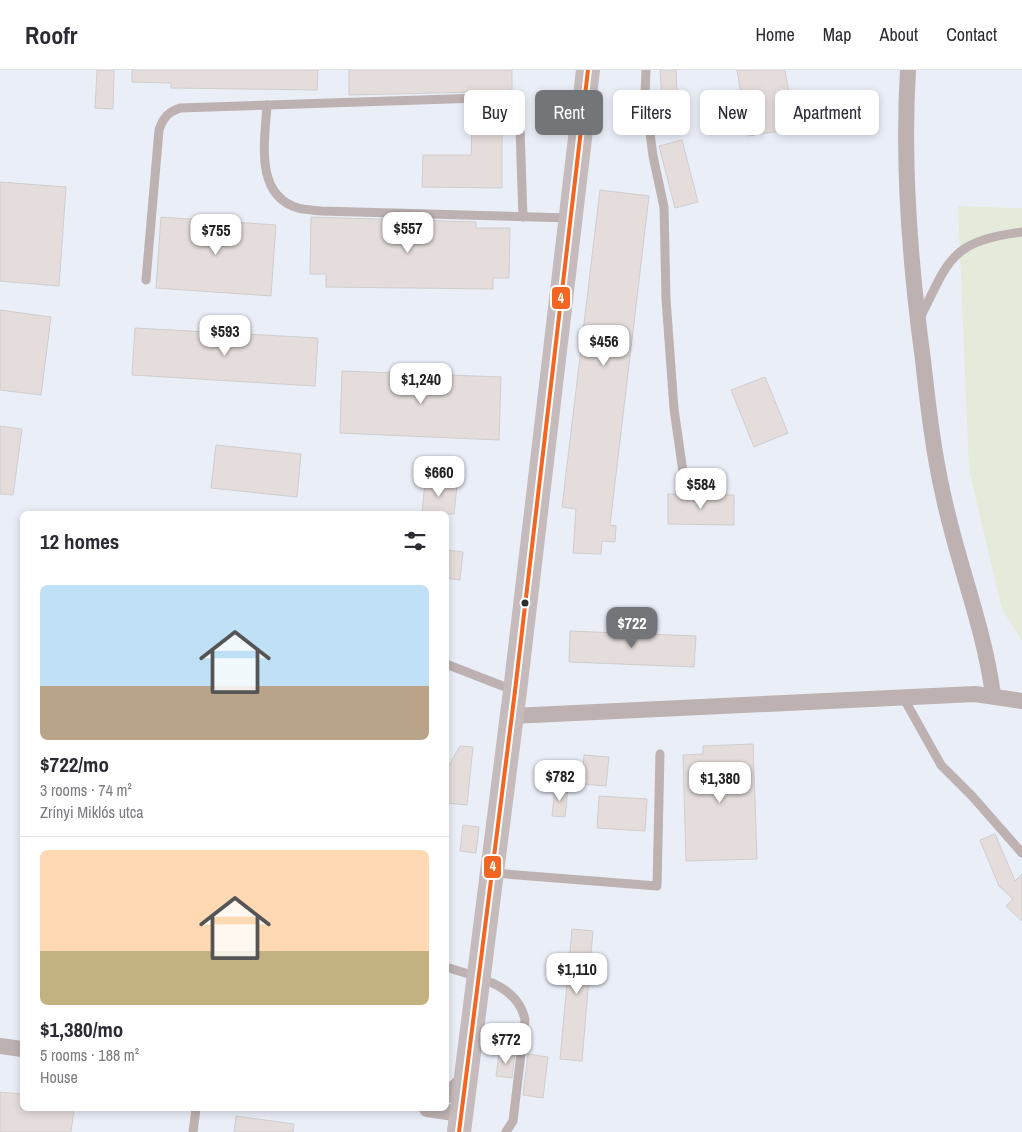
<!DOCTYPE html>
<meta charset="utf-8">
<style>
body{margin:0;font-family:"Archivo Narrow",sans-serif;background:#f7f7f7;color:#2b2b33;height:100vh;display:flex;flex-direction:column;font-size:19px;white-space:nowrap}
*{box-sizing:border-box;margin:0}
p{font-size:16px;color:#7c7c81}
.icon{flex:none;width:28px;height:28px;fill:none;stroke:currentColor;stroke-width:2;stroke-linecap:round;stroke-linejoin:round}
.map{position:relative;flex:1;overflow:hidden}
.details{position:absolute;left:20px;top:441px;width:429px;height:600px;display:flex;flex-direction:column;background:#fff;border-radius:8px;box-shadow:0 2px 8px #0003}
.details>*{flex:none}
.banner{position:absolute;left:464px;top:20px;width:475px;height:45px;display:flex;gap:10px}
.price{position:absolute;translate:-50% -42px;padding:0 11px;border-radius:10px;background:#fff;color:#222;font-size:16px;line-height:32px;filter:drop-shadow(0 1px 2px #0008)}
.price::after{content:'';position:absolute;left:50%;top:30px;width:15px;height:11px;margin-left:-8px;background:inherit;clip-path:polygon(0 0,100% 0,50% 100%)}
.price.on{background:#747578;color:#fff}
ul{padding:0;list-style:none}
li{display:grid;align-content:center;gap:10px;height:265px;padding:0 20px}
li+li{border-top:1px solid #e1e1e2}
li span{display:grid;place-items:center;height:155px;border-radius:8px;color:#555}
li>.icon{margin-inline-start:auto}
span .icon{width:90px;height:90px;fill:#fffc;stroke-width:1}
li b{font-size:21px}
h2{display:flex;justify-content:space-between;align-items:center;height:60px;padding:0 20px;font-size:21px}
.tag{padding:0 18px;border-radius:8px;background:#fff;box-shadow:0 2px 8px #0003;font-size:18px;line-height:45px}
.tag.on{background:#747578;color:#fff}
header{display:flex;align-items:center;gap:30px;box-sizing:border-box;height:70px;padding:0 25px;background:#fff;border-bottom:1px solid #e1e1e2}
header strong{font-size:24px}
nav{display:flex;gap:28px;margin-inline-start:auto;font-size:18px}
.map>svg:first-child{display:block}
</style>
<header>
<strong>Roofr</strong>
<nav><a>Home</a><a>Map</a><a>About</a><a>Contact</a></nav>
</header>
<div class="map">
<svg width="1022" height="1062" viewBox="0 0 1022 1062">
<rect width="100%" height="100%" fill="#f8fafd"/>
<!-- built -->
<path fill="#eaeef7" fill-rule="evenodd" d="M0,0h1022v138l-64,-1 44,403 20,31v491h-1022zM22,444h424v595h-424z"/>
<!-- green -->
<polygon fill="#e4ebdb" points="958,136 1022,138 1022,571 1002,540 969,399"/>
<!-- building -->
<g fill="#e5dddb" stroke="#cfcecf">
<polygon points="97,0 114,0 113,39 95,38"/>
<polygon points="132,0 318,0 317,20 171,18 171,13 132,12"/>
<polygon points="349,0 512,0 512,26 496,26 480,22 349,25"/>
<polygon points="660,0 676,0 678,42 663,43"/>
<polygon points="737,0 785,0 795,59 748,66"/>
<polygon points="472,57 502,57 502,118 422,117 423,85 471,85"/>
<polygon points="682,70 698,132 675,138 659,76"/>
<polygon points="0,112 66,117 59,216 0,211"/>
<polygon points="600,120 649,126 610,455 616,456 615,472 602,471 601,484 573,483 576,439 562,437"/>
<polygon points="161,147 276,155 271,226 156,218"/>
<polygon points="311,147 476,152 476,158 510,158 509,208 493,208 493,219 326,217 326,204 310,204"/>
<polygon points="0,240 51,247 41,325 0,320"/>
<polygon points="135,258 318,268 315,316 132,305"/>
<polygon points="342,301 501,307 499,370 340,363"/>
<polygon points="765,307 788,363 754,377 731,320"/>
<polygon points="0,356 22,359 13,425 0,424"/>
<polygon points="216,375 301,384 297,427 211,418"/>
<polygon points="425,411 457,415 454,444 422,444"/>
<polygon points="668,424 734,425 734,455 668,454"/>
<polygon points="446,480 463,482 460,510 446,508"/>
<polygon points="570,561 696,566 694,597 569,592"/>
<polygon points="753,674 757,789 686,791 683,685 703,684 703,676"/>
<polygon points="460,676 473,677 467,735 446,733 448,697"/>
<polygon points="584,685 609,687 606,716 582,714"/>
<polygon points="555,716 568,718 565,747 552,746"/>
<polygon points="599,726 647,729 645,761 597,758"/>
<polygon points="463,755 479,757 476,783 460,781"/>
<polygon points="995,764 1015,811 1022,804 1022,851 1006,836 1013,829 999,816 980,770"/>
<polygon points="572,859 593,861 582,991 560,989"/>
<polygon points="499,983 515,985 512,1008 496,1006"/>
<polygon points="528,984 548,987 543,1028 523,1025"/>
<polygon points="0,1022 22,1024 21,1039 74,1039 71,1062 0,1062"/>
<polygon points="236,1046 294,1054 293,1062 234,1062"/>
</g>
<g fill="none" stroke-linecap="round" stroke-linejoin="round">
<!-- lane -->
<g stroke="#bdb1b1" stroke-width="9">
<polyline points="646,0 645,25 653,86 664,137 666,229 674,339 683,402"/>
<path d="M267,35c-2,35 -13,90 31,103 7,2 16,2 23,3l248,7"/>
<path d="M146,210l13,-150c4,-12 9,-18 21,-22l300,-10c21,4 33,10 40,31l3,88"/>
<path d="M920,248c30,-60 30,-76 102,-86"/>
<polyline points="446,594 513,620"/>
<polyline points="903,627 941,695 972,726 1022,783"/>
<polyline points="493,803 657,816 660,684"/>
<path d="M446,897c30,10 72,17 79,53l-12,101 -7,11"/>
<polyline points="193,1062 196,1039"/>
</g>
<!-- street -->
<g stroke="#bdb1b1" stroke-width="16">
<path d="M908,0c-6,97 2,194 15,290 5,45 10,90 20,134 14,68 41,132 50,201"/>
<polyline points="512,646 975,624 1022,631"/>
<polyline points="0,976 22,979"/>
<polyline points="446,1026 465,1008"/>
<polyline points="427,1039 461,1044"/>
</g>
<!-- secondary -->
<polyline stroke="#c5bbbc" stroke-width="24" points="459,1062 515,621 588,0"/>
<defs>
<polyline id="bus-1" points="459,1062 515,621 588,0"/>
</defs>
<!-- bus-1 casing -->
<use href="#bus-1" stroke="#fff" stroke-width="8"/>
<!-- bus-1 -->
<use href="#bus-1" stroke="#f26522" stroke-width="4"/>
</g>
<!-- markers -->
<circle fill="#2d2e30" stroke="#fff" stroke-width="2" cx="525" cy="533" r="4.5"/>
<g stroke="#fff" stroke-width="2">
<rect x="551" y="216" width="20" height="24" rx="5" fill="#f26522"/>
<rect x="483" y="785" width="19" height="24" rx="5" fill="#f26522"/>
</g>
<g font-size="14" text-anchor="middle" font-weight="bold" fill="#fff">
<text x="561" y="233">4</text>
<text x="493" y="801">4</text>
</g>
</svg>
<b class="price" style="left:408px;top:184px">$557</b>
<b class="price" style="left:216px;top:186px">$755</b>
<b class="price" style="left:225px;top:287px">$593</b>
<b class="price" style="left:604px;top:297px">$456</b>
<b class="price" style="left:421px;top:335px">$1,240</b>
<b class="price" style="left:439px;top:428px">$660</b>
<b class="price" style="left:701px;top:440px">$584</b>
<b class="price on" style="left:632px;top:579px">$722</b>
<b class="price" style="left:560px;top:732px">$782</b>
<b class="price" style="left:720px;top:734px">$1,380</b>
<b class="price" style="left:577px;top:925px">$1,110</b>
<b class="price" style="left:506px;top:995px">$772</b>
<div class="banner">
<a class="tag">Buy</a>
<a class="tag on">Rent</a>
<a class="tag">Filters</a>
<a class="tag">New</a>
<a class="tag">Apartment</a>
</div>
<section class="details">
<h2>12 homes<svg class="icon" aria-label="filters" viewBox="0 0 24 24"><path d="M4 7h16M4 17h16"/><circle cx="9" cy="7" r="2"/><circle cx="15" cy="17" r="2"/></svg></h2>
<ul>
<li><span style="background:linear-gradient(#bfe0f5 65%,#b9a48a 0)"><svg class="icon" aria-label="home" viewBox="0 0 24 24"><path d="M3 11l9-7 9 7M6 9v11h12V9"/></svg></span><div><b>$722/mo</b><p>3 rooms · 74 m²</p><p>Zrínyi Miklós utca</p></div></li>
<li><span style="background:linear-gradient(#ffd9b3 65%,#c2b280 0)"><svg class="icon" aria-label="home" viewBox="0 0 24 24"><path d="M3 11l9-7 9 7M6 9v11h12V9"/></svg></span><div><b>$1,380/mo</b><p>5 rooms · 188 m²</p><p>House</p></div></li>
</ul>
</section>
</div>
